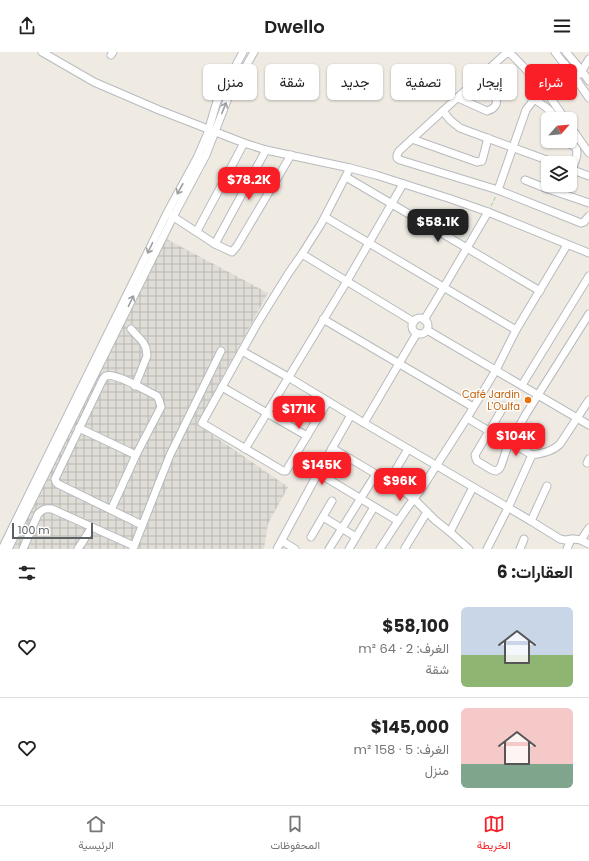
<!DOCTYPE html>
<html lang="ar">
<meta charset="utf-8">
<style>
body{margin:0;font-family:Poppins,Vazirmatn,sans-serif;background:#f6f6f6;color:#222;direction:rtl;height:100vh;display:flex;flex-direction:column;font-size:15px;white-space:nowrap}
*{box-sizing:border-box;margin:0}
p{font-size:13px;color:#767676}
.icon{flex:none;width:22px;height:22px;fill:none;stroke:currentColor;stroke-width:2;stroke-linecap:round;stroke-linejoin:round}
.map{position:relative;height:497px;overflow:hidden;direction:ltr}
.panel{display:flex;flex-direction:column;background:#fff;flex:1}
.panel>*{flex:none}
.hud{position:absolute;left:12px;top:12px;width:565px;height:36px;direction:rtl;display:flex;gap:8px}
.needle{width:26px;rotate:63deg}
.controls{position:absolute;left:541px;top:60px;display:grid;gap:8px}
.controls a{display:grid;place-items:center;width:36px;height:36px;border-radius:6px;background:#fff;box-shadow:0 1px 3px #0004;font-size:20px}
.scale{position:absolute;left:12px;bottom:10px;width:81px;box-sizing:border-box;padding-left:4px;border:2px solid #5b6165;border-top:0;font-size:11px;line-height:14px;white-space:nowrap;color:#5b6165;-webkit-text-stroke:3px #fff;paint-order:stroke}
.price{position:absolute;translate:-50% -34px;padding:0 9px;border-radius:8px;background:#fa1e26;color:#fff;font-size:13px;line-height:26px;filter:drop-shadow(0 1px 2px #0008)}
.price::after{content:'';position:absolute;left:50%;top:24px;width:12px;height:9px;margin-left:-6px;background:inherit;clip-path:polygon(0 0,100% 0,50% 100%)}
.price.active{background:#222;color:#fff}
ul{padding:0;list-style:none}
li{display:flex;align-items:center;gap:12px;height:100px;padding:0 16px}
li+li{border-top:1px solid #e0e0e0}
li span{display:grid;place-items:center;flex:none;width:112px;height:80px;border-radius:6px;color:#555}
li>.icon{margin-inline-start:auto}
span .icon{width:48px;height:48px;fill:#fffc;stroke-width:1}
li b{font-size:17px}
h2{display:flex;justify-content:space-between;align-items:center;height:48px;padding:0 16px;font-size:17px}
.tag{padding:0 14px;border-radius:6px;background:#fff;box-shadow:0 1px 3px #0004;font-size:14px;line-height:36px}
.tag.active{background:#fa1e26;color:#fff}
header{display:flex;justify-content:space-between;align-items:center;height:52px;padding:0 16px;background:#fff;font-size:18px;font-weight:600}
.tabs{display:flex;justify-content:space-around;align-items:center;height:56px;border-top:1px solid #e0e0e0;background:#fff;font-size:11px;color:#767676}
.tabs a{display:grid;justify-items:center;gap:2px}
.tabs .active{color:#fa1e26}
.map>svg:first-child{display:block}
</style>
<header><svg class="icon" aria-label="menu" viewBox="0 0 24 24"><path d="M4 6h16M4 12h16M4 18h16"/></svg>Dwello<svg class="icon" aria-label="share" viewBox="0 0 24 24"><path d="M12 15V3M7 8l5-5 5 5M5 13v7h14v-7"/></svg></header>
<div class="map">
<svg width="589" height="497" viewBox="0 0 589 497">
<defs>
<pattern id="industrial-grid" width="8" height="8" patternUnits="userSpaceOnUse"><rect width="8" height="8" fill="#e0ddd7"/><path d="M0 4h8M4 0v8" fill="none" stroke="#b9b7b2"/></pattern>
</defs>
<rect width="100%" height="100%" fill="#efebe3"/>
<!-- industrial -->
<polygon fill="url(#industrial-grid)" points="161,184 268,241 197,372 288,435 268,472 264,497 12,497"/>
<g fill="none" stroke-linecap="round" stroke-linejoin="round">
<defs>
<g id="minor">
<polyline points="42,0 94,30 159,58 244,91 266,98 350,116 376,123 451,147 488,160 589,201"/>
<polyline points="555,0 576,27 589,46"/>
<polyline points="566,0 582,19 589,29"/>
<polyline points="111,3 113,0"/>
<polyline points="580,22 589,7"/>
<path d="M458,46l29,13c7,-2 12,-7 8,-14"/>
<path d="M534,47c7,5 19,11 20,20"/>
<polyline points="443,59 450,68 460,76 555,111"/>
<polyline points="565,67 543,35 511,2 507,1 503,4 399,99 397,103 397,106 400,108 498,138 581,171 584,170 589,164"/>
<polyline points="570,74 589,101"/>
<polyline points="412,87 477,110 482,109 488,86"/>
<path d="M562,89c3,1 8,3 12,5 7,5 0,17 -2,24"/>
<polyline points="570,117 589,124"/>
<polyline points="346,125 540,239"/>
<polyline points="525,128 545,136 589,151"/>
<polyline points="498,138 526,58 543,35 565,12"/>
<polyline points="169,162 215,192 232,200 237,194 291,103"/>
<polyline points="325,165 516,278"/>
<polyline points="197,179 244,91"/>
<polyline points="215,192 266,98"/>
<polyline points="302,202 414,270"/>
<circle cx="420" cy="274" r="8"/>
<polyline points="323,267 473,355"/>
<polyline points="424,268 444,235 488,160"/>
<polyline points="131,277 143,290 146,296 147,304 135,334"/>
<polyline points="427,278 589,373"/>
<polyline points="242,299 288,325 364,371 531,469 560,487 565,488 574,487 581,488 589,492"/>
<polyline points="522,333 589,224"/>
<polyline points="222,335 307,384"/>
<polyline points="328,349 286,419 283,419 202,371 257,272 288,222 302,202 321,172 350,116"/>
<polyline points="504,354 475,403 476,407 477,409 492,418 496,419 499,417 501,414 507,396 526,362 589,262"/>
<polyline points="467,366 489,379"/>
<polyline points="364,371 417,281"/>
<polyline points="79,376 136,403"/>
<polyline points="510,390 532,403"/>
<polyline points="332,396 376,422 389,429 414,447 435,468 450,480 469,497"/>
<polyline points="245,397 347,229 403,132"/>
<polyline points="587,411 589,407"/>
<polyline points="318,421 398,469"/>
<polyline points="389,429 408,397"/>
<path d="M111,458l25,-55 25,-48 -2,-7 -2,-4c-9,-4 -42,-24 -51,-20 -2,1 -3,3 -4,5l-47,98 1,3 2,2 84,41"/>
<polyline points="323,465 356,485"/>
<polyline points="531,469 547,434"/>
<polyline points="450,480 473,435"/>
<polyline points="311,485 332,449"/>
<polyline points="581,488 589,476"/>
<polyline points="282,489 295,497"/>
<polyline points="405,496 427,460"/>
<polyline points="2,497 167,161 197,106 207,83 217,49 243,0"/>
<polyline points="8,497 173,165 206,103 228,46 254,0"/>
<path d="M23,497l15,-35c5,-5 7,-6 14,-5l82,37"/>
<polyline points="78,497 92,475"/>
<polyline points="133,497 170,403 221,299"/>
<polyline points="277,497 318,421 351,363"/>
<polyline points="329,497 376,422"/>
<polyline points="349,497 374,455"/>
<path d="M380,497c13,-20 25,-40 40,-58l47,-73 29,-48 20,-40 51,-85"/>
<path d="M487,497l21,-41 24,-53c10,-2 20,-3 28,-11l29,-44"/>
<polyline points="520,497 524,487"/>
<polyline points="567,497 571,487"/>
</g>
</defs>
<!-- minor casing -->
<use href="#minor" stroke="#b6babe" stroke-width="9"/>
<!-- path -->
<polyline stroke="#97d1a0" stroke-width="1" stroke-dasharray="4 2" stroke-linecap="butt" points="491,154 496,144"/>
<!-- minor -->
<use href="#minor" stroke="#fff" stroke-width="7"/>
</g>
<!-- one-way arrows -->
<defs><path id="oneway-shaft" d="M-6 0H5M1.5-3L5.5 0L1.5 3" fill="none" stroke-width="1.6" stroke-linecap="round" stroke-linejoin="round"/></defs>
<g stroke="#9da0a3">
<use href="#oneway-shaft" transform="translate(224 56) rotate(-68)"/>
<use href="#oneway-shaft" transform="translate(180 137) rotate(119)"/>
<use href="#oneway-shaft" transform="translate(150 196) rotate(116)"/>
<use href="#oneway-shaft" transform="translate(131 249) rotate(-64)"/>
</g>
<!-- markers -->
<circle fill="#e8710a" stroke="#fff" stroke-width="1.5" cx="528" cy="348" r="4"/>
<g text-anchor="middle" stroke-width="3" stroke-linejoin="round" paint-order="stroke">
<!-- food labels -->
<g font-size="10" fill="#c56008" stroke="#fff" text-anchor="end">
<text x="520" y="346">Café Jardin<tspan x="520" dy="12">L'Oulfa</tspan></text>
</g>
</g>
</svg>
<div class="controls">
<a><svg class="needle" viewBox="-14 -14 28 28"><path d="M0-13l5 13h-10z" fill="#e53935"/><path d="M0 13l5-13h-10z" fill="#767676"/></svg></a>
<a><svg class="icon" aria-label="layers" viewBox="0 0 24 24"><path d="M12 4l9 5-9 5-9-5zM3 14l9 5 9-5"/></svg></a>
</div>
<div class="scale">100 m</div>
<b class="price" style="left:249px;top:149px">$78.2K</b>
<b class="price active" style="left:438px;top:191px">$58.1K</b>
<b class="price" style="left:299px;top:378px">$171K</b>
<b class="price" style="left:516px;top:405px">$104K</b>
<b class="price" style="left:322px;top:434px">$145K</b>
<b class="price" style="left:400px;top:450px">$96K</b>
<div class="hud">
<a class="tag active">شراء</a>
<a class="tag">إيجار</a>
<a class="tag">تصفية</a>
<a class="tag">جديد</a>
<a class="tag">شقة</a>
<a class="tag">منزل</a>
</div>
</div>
<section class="panel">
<h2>العقارات: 6<svg class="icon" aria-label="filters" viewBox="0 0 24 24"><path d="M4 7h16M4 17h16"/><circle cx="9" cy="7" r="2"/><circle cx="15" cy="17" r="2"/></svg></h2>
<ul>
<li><span style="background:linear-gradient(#c9d6e8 60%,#8fb573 0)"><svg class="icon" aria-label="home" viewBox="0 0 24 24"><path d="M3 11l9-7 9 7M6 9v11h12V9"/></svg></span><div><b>$58,100</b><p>الغرف: 2 · 64 m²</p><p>شقة</p></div><svg class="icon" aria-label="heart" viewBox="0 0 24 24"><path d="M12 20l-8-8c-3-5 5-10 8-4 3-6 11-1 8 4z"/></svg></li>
<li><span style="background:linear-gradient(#f6c9c9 70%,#7fa58c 0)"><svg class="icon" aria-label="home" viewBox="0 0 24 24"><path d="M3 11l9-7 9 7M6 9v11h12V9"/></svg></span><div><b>$145,000</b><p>الغرف: 5 · 158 m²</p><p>منزل</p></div><svg class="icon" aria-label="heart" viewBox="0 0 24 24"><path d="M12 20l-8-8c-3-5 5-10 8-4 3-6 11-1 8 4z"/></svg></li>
</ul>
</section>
<nav class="tabs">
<a class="active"><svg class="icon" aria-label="map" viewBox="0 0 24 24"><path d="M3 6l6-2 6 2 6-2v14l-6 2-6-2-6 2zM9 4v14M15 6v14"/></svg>الخريطة</a>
<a><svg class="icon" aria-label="saved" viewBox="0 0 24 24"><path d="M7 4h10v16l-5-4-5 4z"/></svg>المحفوظات</a>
<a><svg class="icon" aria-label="home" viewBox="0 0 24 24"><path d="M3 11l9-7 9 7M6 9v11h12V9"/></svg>الرئيسية</a>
</nav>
